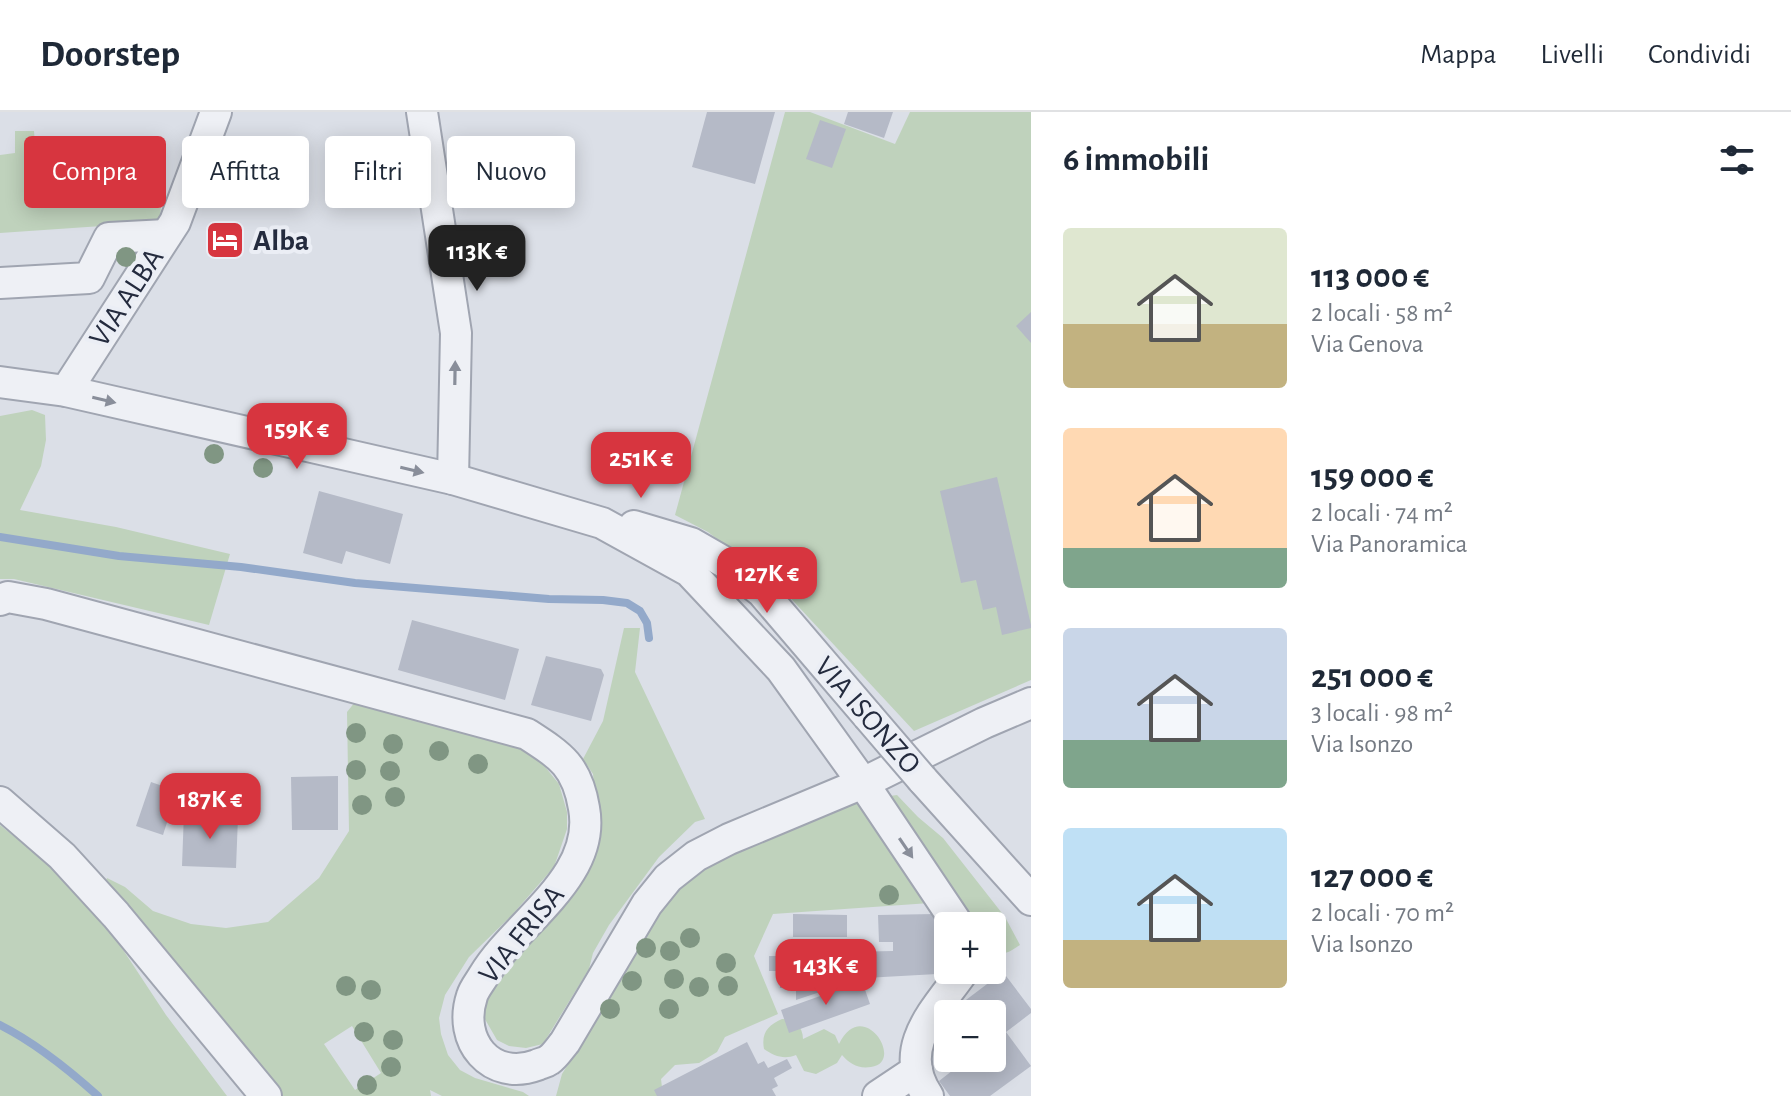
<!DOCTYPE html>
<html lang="it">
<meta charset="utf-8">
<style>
body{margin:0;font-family:"Alegreya Sans",sans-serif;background:#f6f6f7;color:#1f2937;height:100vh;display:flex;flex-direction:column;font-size:30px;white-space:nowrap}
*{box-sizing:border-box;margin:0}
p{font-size:26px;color:#747a83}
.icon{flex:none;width:44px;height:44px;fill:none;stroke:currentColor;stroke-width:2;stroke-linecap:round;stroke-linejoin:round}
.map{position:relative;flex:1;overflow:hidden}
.panel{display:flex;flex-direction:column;background:#fff;width:760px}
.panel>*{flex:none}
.top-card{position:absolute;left:24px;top:24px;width:760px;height:72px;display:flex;gap:16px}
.fabs{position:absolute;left:934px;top:800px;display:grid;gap:16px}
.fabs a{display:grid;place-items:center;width:72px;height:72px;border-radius:8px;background:#fff;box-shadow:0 4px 20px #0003;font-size:40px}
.price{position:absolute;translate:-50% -68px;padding:0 18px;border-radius:16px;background:#d7353f;color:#fff;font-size:26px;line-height:52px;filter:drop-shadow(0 2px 4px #0008)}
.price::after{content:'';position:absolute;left:50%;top:48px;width:24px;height:18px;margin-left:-12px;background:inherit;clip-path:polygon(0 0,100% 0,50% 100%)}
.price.current{background:#222;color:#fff}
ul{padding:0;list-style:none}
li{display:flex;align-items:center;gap:24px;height:200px;padding:0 32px}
li span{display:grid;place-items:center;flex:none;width:224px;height:160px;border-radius:8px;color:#555}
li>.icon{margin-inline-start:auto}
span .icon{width:96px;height:96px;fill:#fffc;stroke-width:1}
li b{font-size:34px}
h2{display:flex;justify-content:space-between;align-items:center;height:96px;padding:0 32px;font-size:34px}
.pill{padding:0 28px;border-radius:8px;background:#fff;box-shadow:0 4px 20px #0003;font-size:28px;line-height:72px}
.pill.current{background:#d7353f;color:#fff}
header{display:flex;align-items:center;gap:48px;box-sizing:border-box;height:112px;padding:0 40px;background:#fff;border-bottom:2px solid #e0e1e3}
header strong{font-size:38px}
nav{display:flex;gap:44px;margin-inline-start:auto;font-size:28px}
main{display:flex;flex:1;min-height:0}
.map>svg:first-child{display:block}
</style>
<header>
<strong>Doorstep</strong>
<nav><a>Mappa</a><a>Livelli</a><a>Condividi</a></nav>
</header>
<main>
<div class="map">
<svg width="1031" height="984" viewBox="0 0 1031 984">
<rect width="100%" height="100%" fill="#dbdfe7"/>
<!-- green -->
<g fill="#bfd2bc" fill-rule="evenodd">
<polygon points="785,0 810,0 895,32 910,0 1031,0 1031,568 914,619 783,478 708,420 675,403"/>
<polygon points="15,19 34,19 36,43 95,40 94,91 161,92 160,110 0,121 0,43 15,41"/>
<polygon points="32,298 45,303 46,328 41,354 20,398 116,415 230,442 209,513 14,467 0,467 0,304"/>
<polygon points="624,516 640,516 635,560 705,707 695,710 659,745 609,813 593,841 589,857 543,932 526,936 509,934 497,928 482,902 486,889 527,829 597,702 593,662 583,647 603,609"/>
<path d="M355,590l165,47 22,14 17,21 8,28v17l-13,38 -42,48 -43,42 -24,38 -6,23 2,16 7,21 12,15 15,8 48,14 6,4h-87l-12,-6 1,6h-158l-171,-204 5,-14 18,9 28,24 38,13 35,4 42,-6 51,-44 30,-47 -2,-119zM352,914l29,47 -26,17 -31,-46z"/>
<path d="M897,683l21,22 25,21 62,79 15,28c-12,7 -15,12 -28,4v-23h-22l-84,-124 4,-6z"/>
<polygon points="857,687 930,791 773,802 754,844 778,902 725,925 717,940 699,951 675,953 661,967 663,984 556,984 562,962 593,912 655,801 690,765 718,747"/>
<polygon points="0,713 47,751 108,815 166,903 227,984 0,984"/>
<path d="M782,907c12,0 21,7 21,20l21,-10 11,6 4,9c24,-49 67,19 32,23 -13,2 -21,-3 -29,-12l-5,8 -21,11 -12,-3 -8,-16c-12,5 -22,1 -32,-6 -3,-16 4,-24 18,-30z"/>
</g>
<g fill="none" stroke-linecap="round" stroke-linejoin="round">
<!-- stream -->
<g stroke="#93a9ca" stroke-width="8">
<polyline points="0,425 119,444 241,455 355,471 549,487 603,488 627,491 640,499 647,511 649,526"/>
<path d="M0,913c36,18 68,44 98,71"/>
</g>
</g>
<!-- building -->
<g fill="#b5bac7">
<polygon points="707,0 775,0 755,72 692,55"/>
<polygon points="848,0 893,0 884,26 844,12"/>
<polygon points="820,8 846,17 832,56 806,47"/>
<polygon points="1031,200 1031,231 1016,214"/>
<polygon points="997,365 1031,513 1031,516 1002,523 996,495 983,498 976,468 961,471 940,379"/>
<polygon points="319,379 403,402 390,452 346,439 342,452 303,441"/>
<polygon points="412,508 519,537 505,588 398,558"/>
<polygon points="546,544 601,557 604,563 591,609 531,593"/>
<polygon points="338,664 338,718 292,718 291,665"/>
<polygon points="151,670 177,679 163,723 136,714"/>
<polygon points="184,700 197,701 197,704 238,705 236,756 182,754"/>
<polygon points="793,802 847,803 847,825 793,825"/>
<polygon points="935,802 937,862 847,867 841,873 796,888 796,876 780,876 780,859 769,859 769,844 781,844 790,838 847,840 893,839 893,830 879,830 878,803"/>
<polygon points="1003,860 1031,897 1031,901 1006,920 1031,954 990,984 950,984 939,969 966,948 965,946 992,946 992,902 964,902 958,894"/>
<polygon points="862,869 870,892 789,921 781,898"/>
<polygon points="747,930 758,952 764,949 768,956 787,947 792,956 774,966 778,974 772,977 776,984 657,984 654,978"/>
</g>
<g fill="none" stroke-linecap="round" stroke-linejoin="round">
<defs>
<g id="minor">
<polyline points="422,0 456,221 453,367"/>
<polyline points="0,171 89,166 109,126 166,123"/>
<polyline points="0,270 66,279 453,367 602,411 689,459 781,557 863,671 959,814"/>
<polyline points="66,279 175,110 216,0"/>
<polyline points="634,414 691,431 724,450 762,480 868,604"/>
<path d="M0,488l8,-3 38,7 481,130c34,22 50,32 57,74 13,69 -68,114 -100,167 -4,7 -10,14 -12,21 -15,45 19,86 65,69 4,-2 8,-2 12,-5 6,-4 11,-12 16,-18l82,-138 21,-26 28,-22 33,-17 134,-56 121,-60 47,-20"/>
<polyline points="922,667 1031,788"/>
<polyline points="0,690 62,744 116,803 266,984"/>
<polyline points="878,984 917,958"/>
<path d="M928,984c-34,-49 10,-88 36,-126"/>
</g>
</defs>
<!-- minor casing -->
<use href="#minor" stroke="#a0a5b1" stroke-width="34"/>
<!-- minor -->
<use href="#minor" stroke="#eef0f5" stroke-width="30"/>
<defs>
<polyline id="minor-bridge" points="868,604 922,667"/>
</defs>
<!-- minor-bridge casing -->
<use href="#minor-bridge" stroke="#a0a5b1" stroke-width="34" stroke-linecap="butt"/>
<!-- minor-bridge -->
<use href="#minor-bridge" stroke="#eef0f5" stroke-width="30"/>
</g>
<!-- trees -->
<g fill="#809683">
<circle cx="126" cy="145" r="10"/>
<circle cx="214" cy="342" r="10"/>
<circle cx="263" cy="356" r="10"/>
<circle cx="356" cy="621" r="10"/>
<circle cx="393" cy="632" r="10"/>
<circle cx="439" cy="639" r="10"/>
<circle cx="478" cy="652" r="10"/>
<circle cx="356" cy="658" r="10"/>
<circle cx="390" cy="659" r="10"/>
<circle cx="395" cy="685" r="10"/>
<circle cx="362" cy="693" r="10"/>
<circle cx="889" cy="783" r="10"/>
<circle cx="690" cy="826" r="10"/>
<circle cx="646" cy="836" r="10"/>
<circle cx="670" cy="839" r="10"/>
<circle cx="726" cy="851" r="10"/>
<circle cx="674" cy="867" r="10"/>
<circle cx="632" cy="869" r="10"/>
<circle cx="346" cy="874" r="10"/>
<circle cx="728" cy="874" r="10"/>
<circle cx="699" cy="875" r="10"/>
<circle cx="371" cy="878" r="10"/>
<circle cx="610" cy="897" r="10"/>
<circle cx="669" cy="897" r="10"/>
<circle cx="364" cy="920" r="10"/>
<circle cx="393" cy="928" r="10"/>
<circle cx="391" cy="955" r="10"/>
<circle cx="367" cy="973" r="10"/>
</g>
<!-- one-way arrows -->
<defs><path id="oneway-solid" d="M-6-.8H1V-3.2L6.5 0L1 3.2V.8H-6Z" transform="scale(2)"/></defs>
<g fill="#898e9a">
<use href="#oneway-solid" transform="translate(455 261) rotate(-89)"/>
<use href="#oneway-solid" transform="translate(104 288) rotate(13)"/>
<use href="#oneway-solid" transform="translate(412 358) rotate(13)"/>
<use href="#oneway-solid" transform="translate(906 736) rotate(56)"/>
</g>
<!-- icons -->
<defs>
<symbol id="hotel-square" viewBox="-11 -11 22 22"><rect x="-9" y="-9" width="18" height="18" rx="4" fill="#d7353f" stroke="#ebeef5"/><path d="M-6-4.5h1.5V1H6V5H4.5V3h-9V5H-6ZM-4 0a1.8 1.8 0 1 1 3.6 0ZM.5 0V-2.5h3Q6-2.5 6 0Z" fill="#fff"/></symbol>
</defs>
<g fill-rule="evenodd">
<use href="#hotel-square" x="203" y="106" width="44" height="44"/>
</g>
<g text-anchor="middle" stroke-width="8" stroke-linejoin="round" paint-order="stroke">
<!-- poi labels -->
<g font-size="30" font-weight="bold" fill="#242b3e" stroke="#ebeef5" text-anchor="start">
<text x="253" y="138">Alba</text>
</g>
<!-- street labels -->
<g font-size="30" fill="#242b3e" stroke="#ebeef5">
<text transform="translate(126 185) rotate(-57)" y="10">VIA ALBA</text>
<text transform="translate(868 603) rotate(49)" y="10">VIA ISONZO</text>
<text transform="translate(521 822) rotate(-51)" y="10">VIA FRISA</text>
</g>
</g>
</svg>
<div class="fabs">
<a>+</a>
<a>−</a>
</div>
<b class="price current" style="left:477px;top:181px">113K €</b>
<b class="price" style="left:297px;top:359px">159K €</b>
<b class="price" style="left:641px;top:388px">251K €</b>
<b class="price" style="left:767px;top:503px">127K €</b>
<b class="price" style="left:210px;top:729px">187K €</b>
<b class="price" style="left:826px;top:895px">143K €</b>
<div class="top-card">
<a class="pill current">Compra</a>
<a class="pill">Affitta</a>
<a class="pill">Filtri</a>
<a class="pill">Nuovo</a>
</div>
</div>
<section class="panel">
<h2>6 immobili<svg class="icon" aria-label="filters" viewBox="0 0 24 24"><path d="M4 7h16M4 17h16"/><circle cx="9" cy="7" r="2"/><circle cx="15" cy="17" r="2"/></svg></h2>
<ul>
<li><span style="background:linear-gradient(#dfe7d0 60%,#c2b280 0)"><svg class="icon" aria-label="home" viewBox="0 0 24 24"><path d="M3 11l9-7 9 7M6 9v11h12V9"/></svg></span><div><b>113 000 €</b><p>2 locali · 58 m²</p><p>Via Genova</p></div></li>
<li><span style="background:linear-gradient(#ffd9b3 75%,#7fa58c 0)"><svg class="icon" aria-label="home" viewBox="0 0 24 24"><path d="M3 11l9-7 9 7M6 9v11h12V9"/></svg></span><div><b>159 000 €</b><p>2 locali · 74 m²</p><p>Via Panoramica</p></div></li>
<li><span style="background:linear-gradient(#c9d6e8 70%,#7fa58c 0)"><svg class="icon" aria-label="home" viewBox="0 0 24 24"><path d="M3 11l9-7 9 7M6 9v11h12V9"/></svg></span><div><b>251 000 €</b><p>3 locali · 98 m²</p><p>Via Isonzo</p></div></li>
<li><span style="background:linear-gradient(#bfe0f5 70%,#c2b280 0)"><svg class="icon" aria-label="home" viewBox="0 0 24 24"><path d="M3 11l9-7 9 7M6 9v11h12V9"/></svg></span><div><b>127 000 €</b><p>2 locali · 70 m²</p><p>Via Isonzo</p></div></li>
</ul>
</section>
</main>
